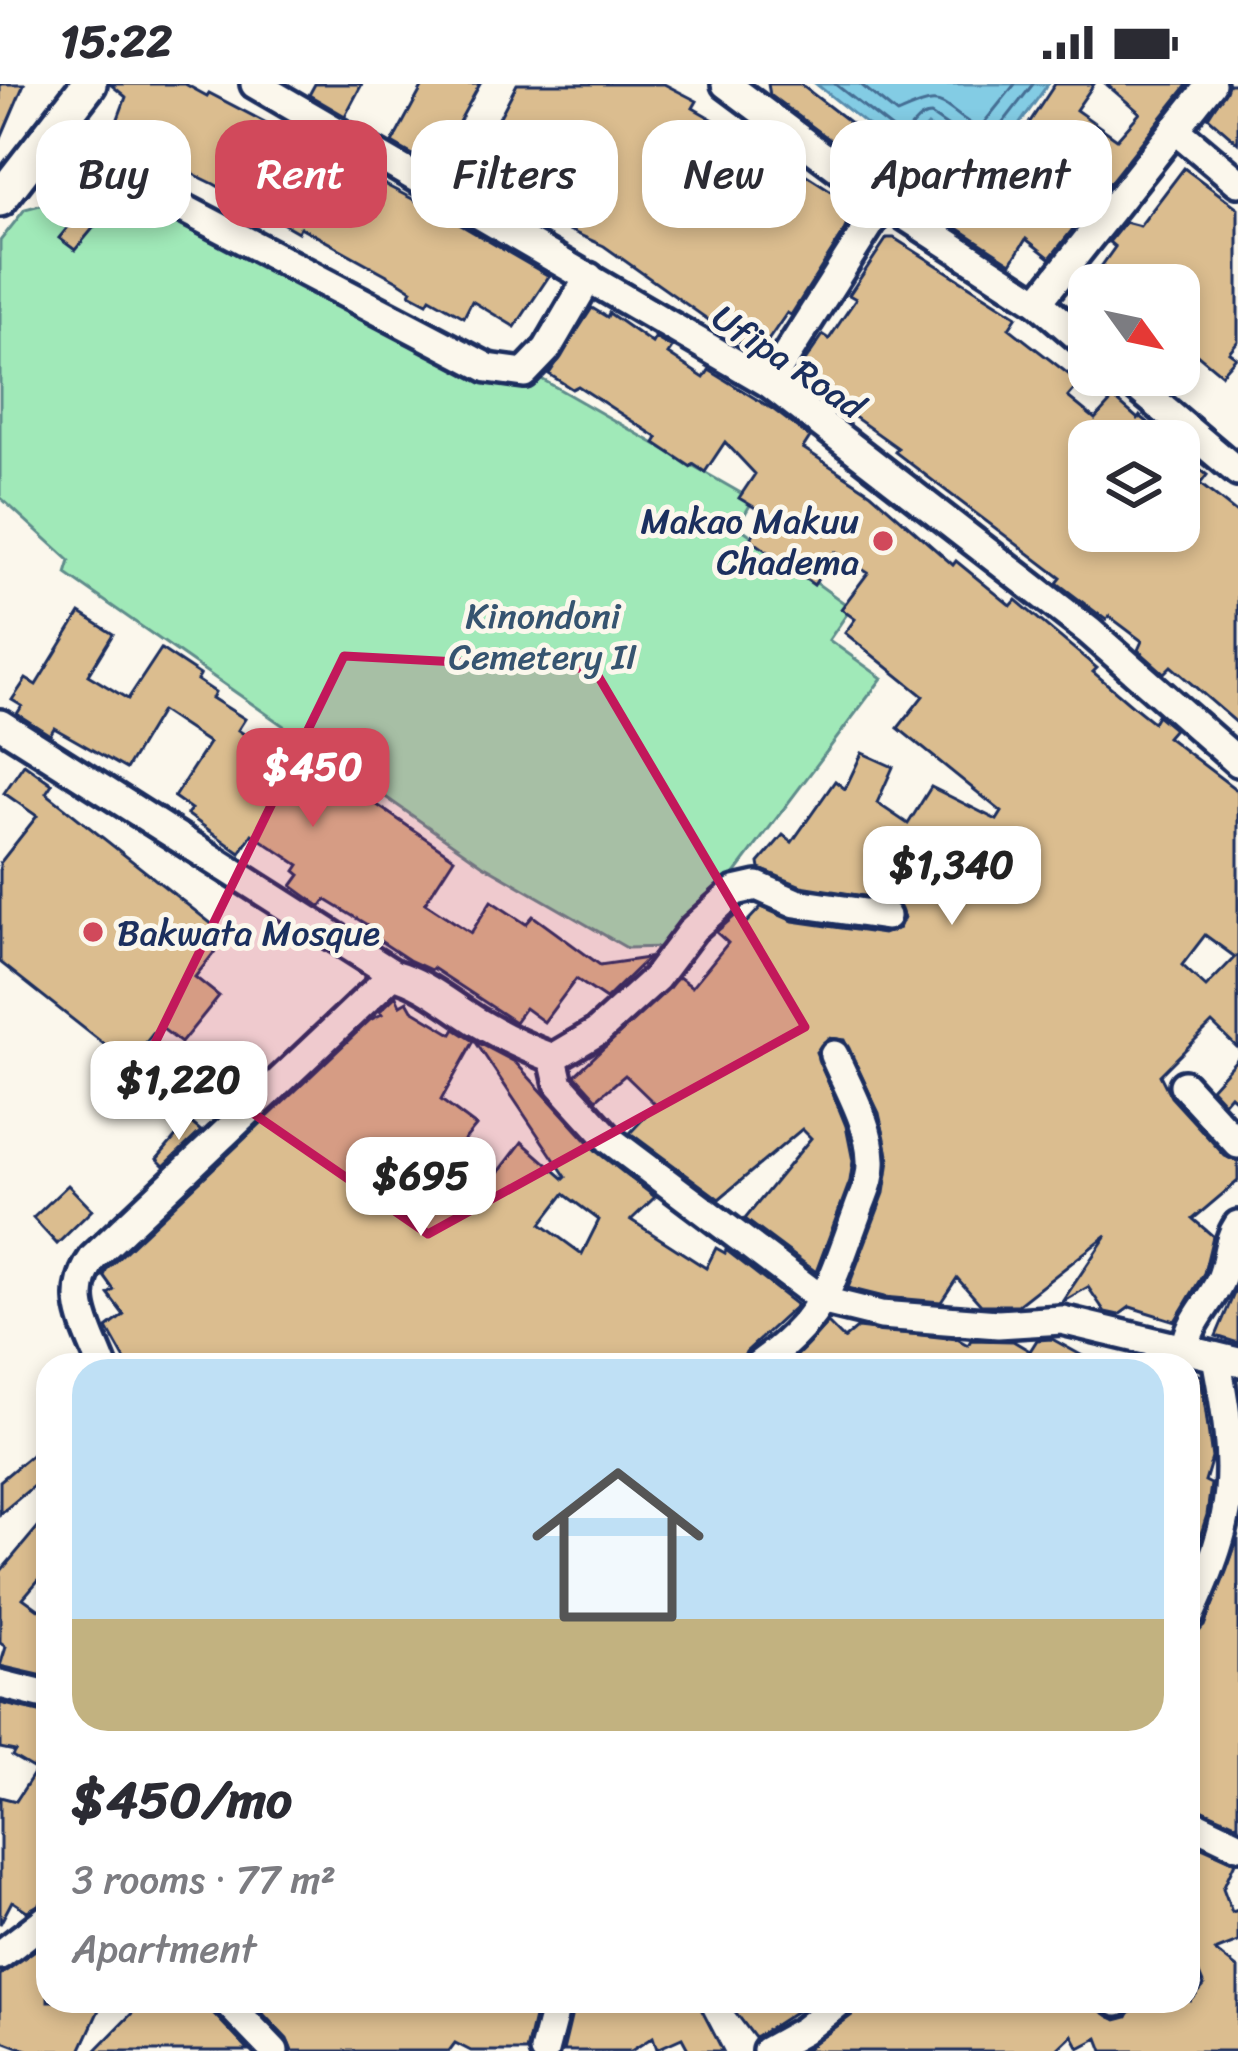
<!DOCTYPE html>
<meta charset="utf-8">
<style>
body{margin:0;font-family:Sriracha,sans-serif;background:#f2f2f3;color:#2b2b33;height:100vh;display:flex;flex-direction:column;font-size:45px;white-space:nowrap}
*{box-sizing:border-box;margin:0}
p{font-size:39px;color:#7c7c81}
.icon{flex:none;width:66px;height:66px;fill:none;stroke:currentColor;stroke-width:2;stroke-linecap:round;stroke-linejoin:round}
.map{position:relative;flex:1;overflow:hidden}
.sheet{position:absolute;left:36px;top:1269px;width:1164px;height:660px;display:flex;flex-direction:column;background:#fff;border-radius:36px;box-shadow:0 6px 18px #0003}
.sheet>*{flex:none}
.banner{position:absolute;left:36px;top:36px;width:1167px;height:108px;display:flex;gap:24px}
.needle{width:78px;rotate:123deg}
.buttons{position:absolute;left:1068px;top:180px;display:grid;gap:24px}
.buttons a{display:grid;place-items:center;width:132px;height:132px;border-radius:24px;background:#fff;box-shadow:0 6px 18px #0003;font-size:60px}
.price{position:absolute;translate:-50% -102px;padding:0 27px;border-radius:24px;background:#fff;color:#222;font-size:39px;line-height:78px;filter:drop-shadow(0 3px 6px #0008)}
.price::after{content:'';position:absolute;left:50%;top:72px;width:36px;height:27px;margin-left:-18px;background:inherit;clip-path:polygon(0 0,100% 0,50% 100%)}
.price.selected{background:#d1495b;color:#fff}
ul{padding:0;list-style:none}
li{display:grid;align-content:center;gap:24px;height:636px;padding:0 36px}
li+li{border-top:3px solid #e1e1e2}
li span{display:grid;place-items:center;height:372px;border-radius:36px;color:#555}
li>.icon{margin-inline-start:auto}
span .icon{width:216px;height:216px;fill:#fffc;stroke-width:1}
li b{font-size:51px}
.pill{padding:0 42px;border-radius:36px;background:#fff;box-shadow:0 6px 18px #0003;font-size:42px;line-height:108px}
.pill.selected{background:#d1495b;color:#fff}
.status{display:flex;justify-content:space-between;align-items:center;height:84px;padding:0 60px;background:#fff;direction:ltr}
.status svg{height:33px;fill:currentColor}
.map>svg:first-child{display:block}
</style>
<div class="status"><b>15:22</b><svg viewBox="0 0 49 12"><path d="M0 12V9h3v3zM5 12V6h3v6zM10 12V3h3v9zM15 12V0h3v12zM26 1h20v11H26zM47 4h2v5h-2z"/></svg></div>
<div class="map">
<svg width="1238" height="1967" viewBox="0 0 1238 1967">
<rect width="100%" height="100%" fill="#fbf7ec"/>
<filter id="ink" filterUnits="userSpaceOnUse"><feTurbulence type="fractalNoise" baseFrequency=".00833" numOctaves="2"/><feDisplacementMap in="SourceGraphic" scale="24" xChannelSelector="R" yChannelSelector="G"/><feConvolveMatrix kernelMatrix="1 2 1 2 8 2 1 2 1" color-interpolation-filters="sRGB"/></filter>
<g filter="url(#ink)">
<!-- green -->
<polygon fill="#a0e9b8" stroke="#5e8c8b" stroke-width="3" points="126,98 531,289 753,416 738,442 851,524 829,556 882,594 731,795 665,863 627,864 483,781 66,490 70,477 0,413 0,157 25,125"/>
<!-- water -->
<polygon fill="#83cce4" stroke="#598dae" stroke-width="3" points="816,0 1048,0 987,86 928,42 904,70"/>
<g fill="none" stroke-linecap="round" stroke-linejoin="round">
<!-- shore -->
<g stroke="#456e94" stroke-width="3">
<path d="M835,0l64,50c14,-1 16,-19 32,-19l51,35 51,-66"/>
<path d="M860,0l37,30c51,-23 38,-11 82,15l36,-45"/>
</g>
</g>
<!-- building -->
<g fill="#dbbd8f" stroke="#1b2f5e" stroke-width="3" fill-rule="evenodd">
<polygon points="0,0 24,0 0,56"/>
<polygon points="110,0 185,0 207,12 209,9 447,133 549,192 515,243 472,217 464,233 430,214 427,219 410,210 412,206 398,197 300,143 298,148 214,100 183,85 180,89 167,82 164,87 124,64 128,57 113,48 126,13"/>
<polygon points="315,0 362,0 345,32 309,11"/>
<polygon points="424,0 480,0 434,83 392,59"/>
<polygon points="517,0 664,0 697,17 693,24 740,51 745,44 772,63 769,67 855,122 842,151 791,231 787,229 758,271 604,162 542,134 540,139 532,135 530,139 481,111 485,101 468,93"/>
<path d="M768,0h32l108,83 16,-22 62,43 69,-104h39l-18,26 41,29 23,-26 -34,-29h82l-138,174 -24,-19 -15,24 -127,-83 -114,-85zM1056,55l30,20 -23,32 -27,-22z"/>
<polygon points="1229,0 1238,0 1238,59 1208,33"/>
<polygon points="1184,84 1238,124 1238,257 1229,268 1236,273 1221,290 1197,270 1179,292 1179,201 1088,201 1115,163 1109,158 1125,138 1140,142"/>
<polygon points="102,102 120,112 75,166 59,154"/>
<polygon points="887,154 894,154 1017,232 1009,244 1080,299 1068,313 1095,335 1114,314 1138,335 1140,332 1156,345 1146,357 1089,357 1089,447 1179,447 1179,368 1207,391 1200,400 1238,430 1238,640 1171,582 1164,589 1138,566 1142,557 1109,532 1106,536 1057,499 1061,494 895,368 898,364 842,324 838,330 793,295 823,251 829,255 845,231 856,215 849,211"/>
<path d="M592,224l15,9 2,-4 43,30 3,-5 17,10 -4,6 36,24 5,-8 65,40 36,27 -7,11 68,45 82,72 3,-4 55,45 5,-6 81,68 -4,4 40,34 20,16 4,-7 17,14 -7,8 71,54v257l-26,-25 -52,52 11,22 54,59 13,6v19l-45,38 20,17 -9,37 -29,48 -45,-14 -11,8 -14,-3 -17,-25 -26,15 45,-67 -89,70h-37l-24,-27 -16,24 -57,-5 -36,-9 36,-95 5,-33 -10,-47 -35,-73 -16,-2 -12,14 30,74 7,35 -3,20 -34,91 -71,-53 66,-81 -9,-9 -83,70 -89,-66 26,-28 -31,-30 -28,24 -22,-24 104,-98 13,10 36,-44 -12,-11 21,-18 9,9 15,-16 32,14 90,13 16,-6 5,-11 -8,-16 -95,-15 -41,-17 -1,-6 24,-28 9,7 43,-61 10,8 17,-36 31,14 -16,36 31,21 23,-37 66,33 5,-8 -104,-84 25,-32 -78,-63 10,-14 -14,-10 27,-36 -33,-21 -21,33 -64,-46 17,-24 -28,-17 16,-24 -30,-32 -20,30 -12,-8 -2,3 -36,-24 3,-5 -80,-52 -6,3 -23,-15zM1205,851l30,22 -29,30 -24,-22z"/>
<polygon points="80,529 113,550 88,591 128,615 161,565 200,591 197,596 215,608 212,614 245,635 238,646 306,691 315,678 454,774 425,819 471,849 491,817 526,840 533,832 600,881 648,874 606,915 576,895 544,938 525,924 515,938 433,884 431,886 409,876 371,851 374,845 326,816 321,823 292,802 300,791 295,787 299,781 252,750 240,769 187,730 191,725 174,713 209,659 161,627 126,685 54,644 50,651 17,630 22,622 12,616 26,595 36,601"/>
<polygon points="24,680 52,700 46,709 227,852 195,893 219,912 181,959 159,942 129,980 0,878 0,779 37,732 4,709"/>
<path d="M396,912l4,9 7,-4 5,9 40,24 3,-5 19,12 -33,59 35,26 -20,24 7,5 -18,21 28,30 49,-64 42,37 2,-2 -91,-136 40,21 82,90 58,45 -24,23 75,48 10,-20 9,5 1,-3 71,55 -51,47 -6,13h-612l-21,-37 17,-13 -16,-21 6,-4 -10,-14 3,-7 263,-249 12,-6 -2,-3zM564,1110l35,26 -17,34 -41,-30z"/>
<polygon points="1238,974 1238,1018 1230,1011 1224,1018 1211,1004"/>
<polygon points="189,1037 201,1047 164,1082 157,1075"/>
<polygon points="68,1101 92,1126 57,1160 33,1134"/>
<polygon points="1238,1200 1238,1259 1216,1252"/>
<polygon points="828,1239 844,1255 857,1244 957,1255 968,1261 971,1256 1013,1257 1030,1267 1037,1256 1052,1255 1099,1281 788,1281"/>
<polygon points="1188,1285 1201,1292 1212,1374 1205,1397 1211,1400 1207,1431 1188,1490"/>
<polygon points="48,1357 48,1390 0,1430 0,1397"/>
<polygon points="48,1431 48,1485 23,1514 48,1532 48,1593 0,1582 6,1563 0,1559 0,1488"/>
<polygon points="1238,1455 1238,1741 1188,1719 1188,1555 1204,1542"/>
<polygon points="0,1619 48,1630 44,1664 48,1666 48,1816 27,1827 12,1817 0,1840 0,1713 16,1717 36,1686 12,1672 15,1667 0,1664"/>
<polygon points="1188,1757 1235,1778 1223,1804 1232,1828 1238,1826 1238,1858 1215,1867 1238,1885 1238,1967 1103,1967 1098,1954 1079,1964 1072,1951 1055,1967 804,1967 852,1931 859,1917 1099,1917 1102,1928 1116,1936 1127,1933 1135,1917 1191,1917 1204,1902 1193,1875 1188,1877"/>
<polygon points="48,1857 48,1917 103,1917 80,1967 29,1967 0,1956 0,1891"/>
<polygon points="144,1917 208,1917 213,1929 249,1967 95,1967"/>
<polygon points="251,1917 538,1917 526,1967 471,1967 455,1959 449,1967 292,1967 287,1955"/>
<polygon points="575,1917 697,1917 723,1967 689,1967 682,1954 657,1965 653,1953 631,1967 563,1967"/>
<polygon points="727,1917 812,1917 755,1954"/>
</g>
<g fill="none" stroke-linecap="round" stroke-linejoin="round">
<defs>
<g id="minor">
<polyline points="255,0 769,299 1089,547 1238,678"/>
<polyline points="726,0 884,118 1038,218 1089,262"/>
<polyline points="1175,45 1238,98"/>
<polyline points="49,54 488,284 524,289 547,265 589,193"/>
<polyline points="1038,218 1211,0"/>
<polyline points="1123,291 1238,388"/>
<polyline points="769,299 884,118"/>
<path d="M0,640l393,250c32,9 54,29 83,47 25,15 50,27 77,37l44,-26 59,-54 37,-49 42,-38 22,-5 39,17 90,13"/>
<polyline points="553,974 559,1000 610,1056 824,1217 881,1231 998,1240 1062,1236 1238,1278"/>
<polyline points="1184,1001 1238,1060"/>
<path d="M1185,1267c3,-29 23,-45 35,-70 9,-19 6,-39 18,-56"/>
<path d="M102,1281c-15,-39 -36,-69 -9,-107l300,-284"/>
<path d="M758,1281c66,-46 73,-81 99,-152 6,-19 15,-32 14,-53 -1,-36 -23,-72 -37,-105"/>
<path d="M1188,1535c50,-108 50,-146 28,-262"/>
<polyline points="0,1600 48,1612"/>
<polyline points="1188,1737 1238,1761"/>
<polyline points="0,1871 48,1834"/>
<polyline points="226,1917 274,1967"/>
<polyline points="1117,1917 1117,1918"/>
<polyline points="544,1967 557,1917"/>
<polyline points="767,1967 803,1947 841,1917"/>
</g>
<polyline id="tertiary" points="0,115 89,0"/>
</defs>
<!-- minor casing -->
<use href="#minor" stroke="#1b2f5e" stroke-width="36"/>
<!-- tertiary casing -->
<use href="#tertiary" stroke="#1b2f5e" stroke-width="42"/>
<!-- minor -->
<use href="#minor" stroke="#fbf7ec" stroke-width="27"/>
<!-- tertiary -->
<use href="#tertiary" stroke="#fbf7ec" stroke-width="33"/>
</g>
</g>
<!-- marked area -->
<path fill="#c2185b" fill-opacity="0.2" stroke="#c2185b" stroke-width="9" stroke-linejoin="round" d="M344,572l250,13 211,358 -377,207 -274,-189z"/>
<!-- markers -->
<g fill="#d1495b" stroke="#fbf7ec" stroke-width="4.5">
<circle cx="883" cy="457" r="12"/>
<circle cx="93" cy="848" r="12"/>
</g>
<g text-anchor="middle" stroke-width="10" stroke-linejoin="round" paint-order="stroke">
<!-- street labels -->
<g font-size="36" fill="#1b2f5e" stroke="#fbf7ec">
<text transform="translate(789 277) rotate(34)" y="13">Ufipa Road</text>
</g>
<!-- poi labels -->
<g font-size="36" fill="#1b2f5e" stroke="#fbf7ec" text-anchor="end">
<text x="859" y="449">Makao Makuu<tspan x="859" dy="41">Chadema</tspan></text>
<text x="117" y="861" text-anchor="start">Bakwata Mosque</text>
</g>
<!-- park labels -->
<g font-size="36" fill="#365470" stroke="#fbf7ec">
<text x="543" y="544">Kinondoni<tspan x="543" dy="41">Cemetery II</tspan></text>
</g>
</g>
</svg>
<div class="buttons">
<a><svg class="needle" viewBox="-14 -14 28 28"><path d="M0-13l5 13h-10z" fill="#e53935"/><path d="M0 13l5-13h-10z" fill="#7c7c81"/></svg></a>
<a><svg class="icon" aria-label="layers" viewBox="0 0 24 24"><path d="M12 4l9 5-9 5-9-5zM3 14l9 5 9-5"/></svg></a>
</div>
<b class="price selected" style="left:313px;top:746px">$450</b>
<b class="price" style="left:952px;top:844px">$1,340</b>
<b class="price" style="left:179px;top:1059px">$1,220</b>
<b class="price" style="left:421px;top:1155px">$695</b>
<div class="banner">
<a class="pill">Buy</a>
<a class="pill selected">Rent</a>
<a class="pill">Filters</a>
<a class="pill">New</a>
<a class="pill">Apartment</a>
</div>
<section class="sheet">
<ul>
<li><span style="background:linear-gradient(#bfe0f5 70%,#c2b280 0)"><svg class="icon" aria-label="home" viewBox="0 0 24 24"><path d="M3 11l9-7 9 7M6 9v11h12V9"/></svg></span><div><b>$450/mo</b><p>3 rooms · 77 m²</p><p>Apartment</p></div></li>
</ul>
</section>
</div>
